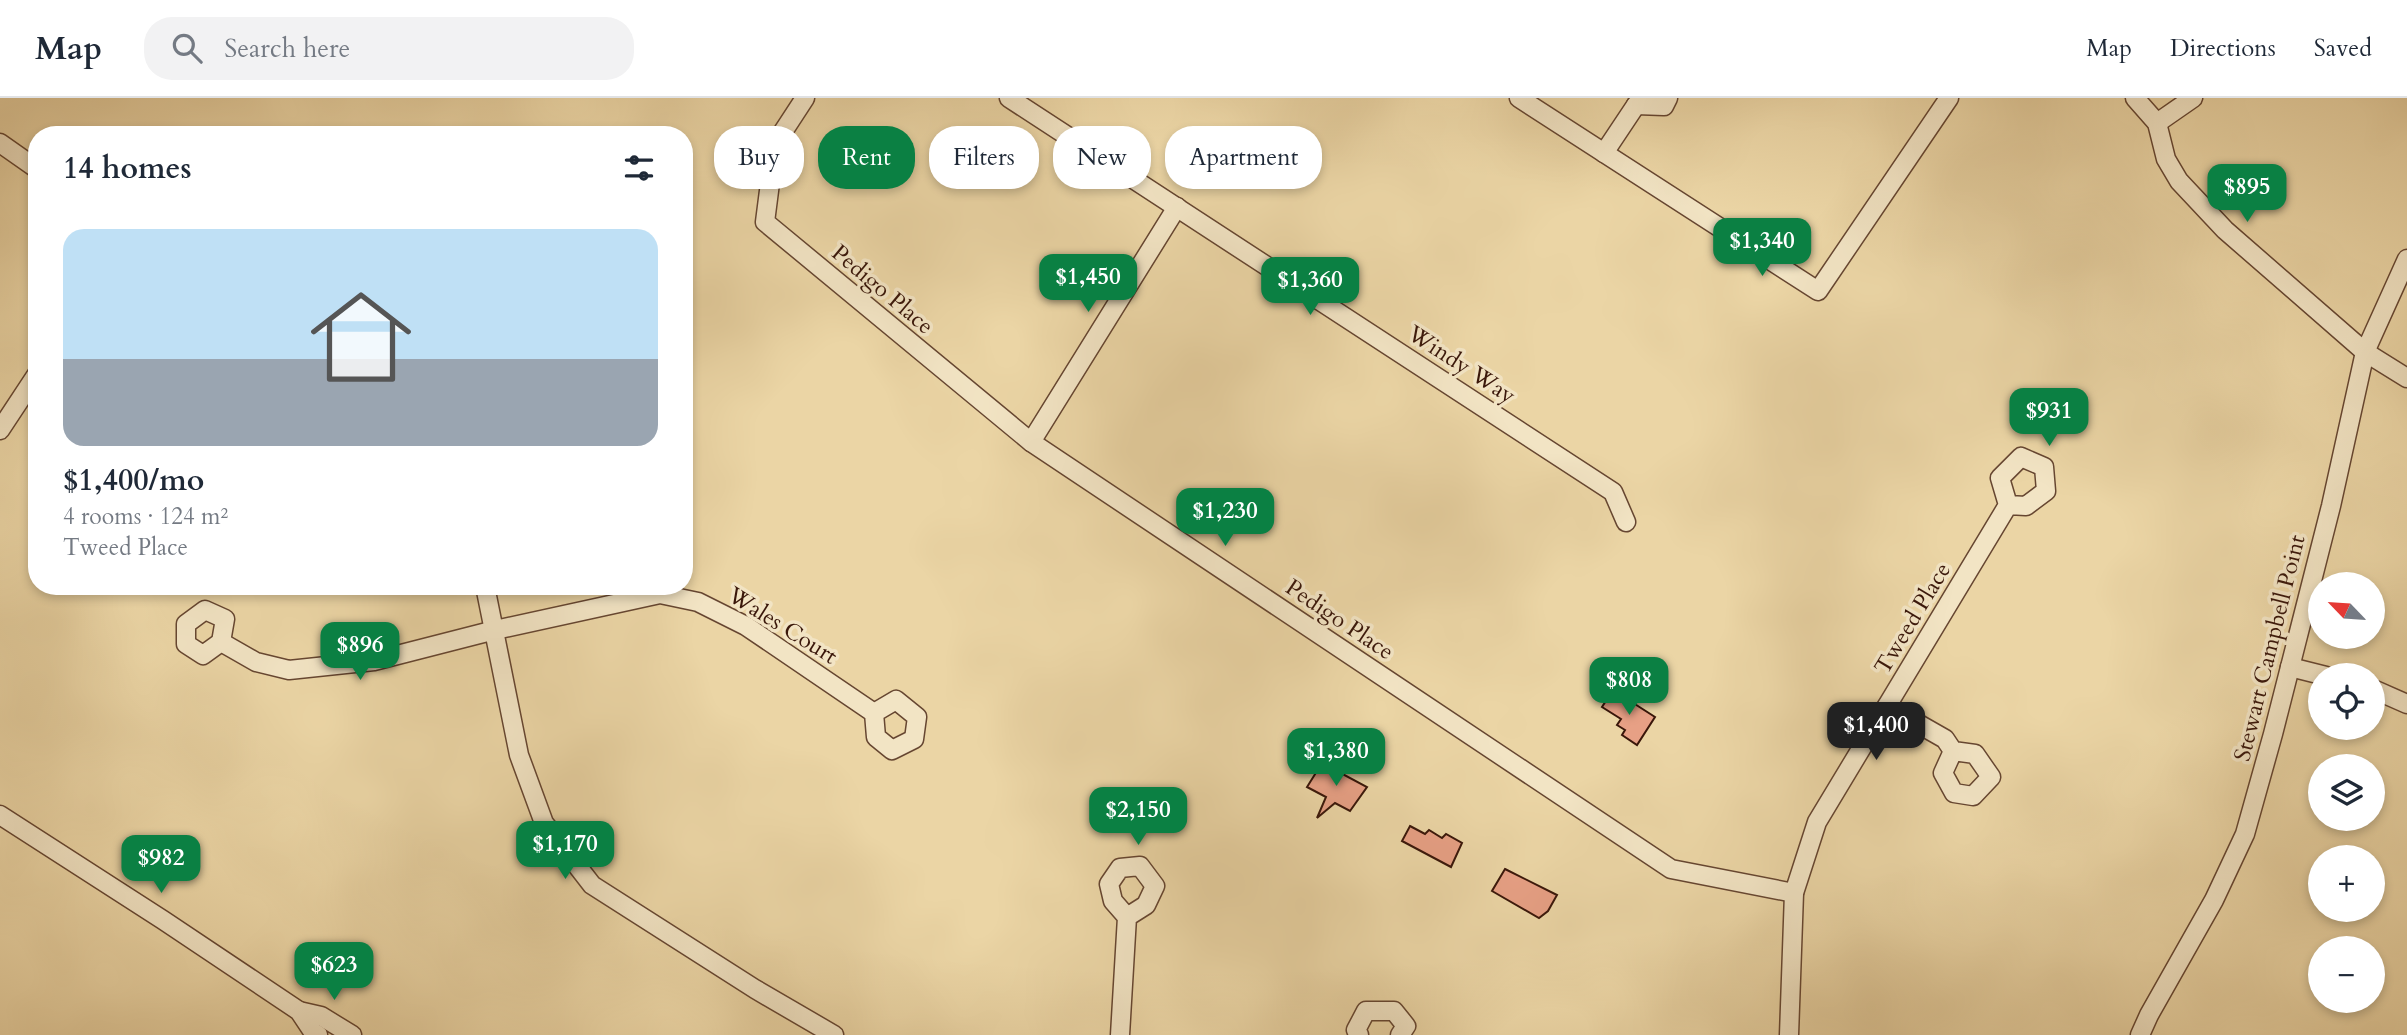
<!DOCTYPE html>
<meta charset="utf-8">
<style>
body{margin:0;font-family:Cardo,serif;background:#f2f2f3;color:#1f2937;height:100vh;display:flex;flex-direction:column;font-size:26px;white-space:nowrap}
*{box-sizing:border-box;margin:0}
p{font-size:23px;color:#747a83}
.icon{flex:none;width:38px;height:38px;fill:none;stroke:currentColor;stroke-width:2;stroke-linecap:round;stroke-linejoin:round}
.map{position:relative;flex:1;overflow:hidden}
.panel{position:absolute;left:28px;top:28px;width:665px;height:469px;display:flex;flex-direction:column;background:#fff;border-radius:28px;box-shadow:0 4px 10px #0003}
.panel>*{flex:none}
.hud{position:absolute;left:714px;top:28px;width:665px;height:63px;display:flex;gap:14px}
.needle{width:46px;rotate:295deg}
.fabs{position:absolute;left:2308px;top:474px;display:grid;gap:14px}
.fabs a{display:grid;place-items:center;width:77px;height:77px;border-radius:50%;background:#fff;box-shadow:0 4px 10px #0003;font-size:35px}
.price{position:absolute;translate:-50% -60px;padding:0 16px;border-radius:14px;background:#0b8043;color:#fff;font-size:23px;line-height:46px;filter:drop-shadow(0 2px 4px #0008)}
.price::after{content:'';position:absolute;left:50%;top:42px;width:21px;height:16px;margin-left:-10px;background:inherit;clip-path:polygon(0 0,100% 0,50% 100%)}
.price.selected{background:#222;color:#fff}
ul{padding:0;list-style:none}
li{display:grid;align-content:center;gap:14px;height:371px;padding:0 35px}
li+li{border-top:2px solid #e0e1e3}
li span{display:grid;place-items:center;height:217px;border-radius:21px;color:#555}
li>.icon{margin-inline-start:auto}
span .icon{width:126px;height:126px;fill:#fffc;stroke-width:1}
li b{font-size:30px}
h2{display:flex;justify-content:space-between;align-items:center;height:84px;padding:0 35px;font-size:30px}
.tag{padding:0 24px;border-radius:28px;background:#fff;box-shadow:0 4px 10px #0003;font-size:24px;line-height:63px}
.tag.selected{background:#0b8043;color:#fff}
header{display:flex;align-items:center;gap:42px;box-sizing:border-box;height:98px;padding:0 35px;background:#fff;border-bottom:2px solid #e0e1e3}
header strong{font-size:33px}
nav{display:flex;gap:38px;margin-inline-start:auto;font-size:24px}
.search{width:490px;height:63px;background:#f2f2f3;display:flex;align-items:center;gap:18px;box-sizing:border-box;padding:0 24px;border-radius:28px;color:#747a83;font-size:26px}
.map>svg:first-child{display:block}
</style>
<header>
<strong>Map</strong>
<div class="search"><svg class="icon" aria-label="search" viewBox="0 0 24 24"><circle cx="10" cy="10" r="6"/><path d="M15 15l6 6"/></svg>Search here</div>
<nav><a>Map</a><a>Directions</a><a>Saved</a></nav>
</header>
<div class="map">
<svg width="2407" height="937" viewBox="0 0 2407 937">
<rect width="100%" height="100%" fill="#ebd5a5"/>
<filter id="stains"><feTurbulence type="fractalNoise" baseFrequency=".00286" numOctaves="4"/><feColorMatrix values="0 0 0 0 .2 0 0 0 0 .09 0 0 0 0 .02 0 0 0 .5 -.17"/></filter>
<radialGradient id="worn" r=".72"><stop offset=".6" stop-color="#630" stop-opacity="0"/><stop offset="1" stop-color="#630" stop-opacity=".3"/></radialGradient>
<!-- building -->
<g fill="#e7a085" stroke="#3a170a" stroke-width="2">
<polygon points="1613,592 1655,619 1637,647 1622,637 1625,632 1617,627 1621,621 1602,609"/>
<polygon points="1322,665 1367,689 1350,713 1335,705 1317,720 1326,699 1307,689"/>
<polygon points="1410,728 1425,736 1429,732 1442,740 1446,736 1462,745 1451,769 1402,743"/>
<polygon points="1505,771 1557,797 1548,813 1539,820 1492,793"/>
</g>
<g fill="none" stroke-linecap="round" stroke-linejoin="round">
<defs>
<g id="minor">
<polyline points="805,0 775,46 765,124 1031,344 1671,771 1794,795"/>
<polyline points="1009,0 1613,394 1626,424"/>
<polyline points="1519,0 1818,193 1949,0"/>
<polyline points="2135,0 2157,25 2166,61 2179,83 2225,132 2365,254 2407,280"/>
<polyline points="1636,7 1664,8 1668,0"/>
<polyline points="2157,25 2193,0"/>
<polyline points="0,45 37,71"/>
<polyline points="1604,55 1636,7"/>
<polyline points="0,332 37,276"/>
<polyline points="1031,344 1177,109"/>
<polyline points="485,488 519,657 544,725 592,787 755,891 834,937"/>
<polyline points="221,544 203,557 186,546 186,526 205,512 225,521 221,544 256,564 289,572 374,563 495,532 660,496 698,504 746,528 874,615 896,602 917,619 914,641 892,652 876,639 874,615"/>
<polyline points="2290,569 2326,578"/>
<polyline points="2373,591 2407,606"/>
<polyline points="1887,608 1945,641 1953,653 1943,675 1954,695 1973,698 1991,679 1975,656 1953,653"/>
<polyline points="0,717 163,822 299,913 313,934 318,937"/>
<polyline points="299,913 321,918 352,937"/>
<polyline points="1120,937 1127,819 1113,803 1109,786 1120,770 1140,768 1155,788 1146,807 1127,819"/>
<polyline points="1359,937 1356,932 1366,913 1394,913 1406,928 1400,937"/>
<polyline points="1789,937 1794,795 1817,724 2008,407 2000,380 2021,359 2044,369 2046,393 2026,408 2008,407"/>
<polyline points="2140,937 2149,917 2214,802 2245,736 2273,636 2331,408 2365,254 2407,161"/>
</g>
</defs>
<!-- minor casing -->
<use href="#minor" stroke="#664631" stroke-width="21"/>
<!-- minor -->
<use href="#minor" stroke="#f2e4c4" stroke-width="18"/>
</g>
<g text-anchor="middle" stroke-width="7" stroke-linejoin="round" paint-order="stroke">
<!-- street labels -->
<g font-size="23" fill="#3a170a" stroke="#f2e4c4">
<text transform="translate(883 191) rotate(40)" y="8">Pedigo Place</text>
<text transform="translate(1462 266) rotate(33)" y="8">Windy Way</text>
<text transform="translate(1912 520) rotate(-59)" y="8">Tweed Place</text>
<text transform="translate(1340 521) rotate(34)" y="8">Pedigo Place</text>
<text transform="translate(783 527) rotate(32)" y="8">Wales Court</text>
<text transform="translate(2269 550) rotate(-76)" y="8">Stewart Campbell Point</text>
</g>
</g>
<rect width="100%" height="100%" filter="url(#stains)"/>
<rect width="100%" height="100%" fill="url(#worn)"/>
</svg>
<div class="fabs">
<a><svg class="needle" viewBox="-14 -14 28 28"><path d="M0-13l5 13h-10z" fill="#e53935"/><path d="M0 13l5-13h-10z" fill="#747a83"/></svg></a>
<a><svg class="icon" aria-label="locate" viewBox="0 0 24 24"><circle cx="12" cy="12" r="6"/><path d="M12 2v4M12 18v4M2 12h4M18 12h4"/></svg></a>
<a><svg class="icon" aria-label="layers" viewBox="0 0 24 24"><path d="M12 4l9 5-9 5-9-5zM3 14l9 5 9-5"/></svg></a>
<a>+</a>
<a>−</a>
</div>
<b class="price" style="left:2247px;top:126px">$895</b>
<b class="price" style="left:1762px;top:180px">$1,340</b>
<b class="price" style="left:1088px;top:216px">$1,450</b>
<b class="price" style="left:1310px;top:219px">$1,360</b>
<b class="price" style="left:2049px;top:350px">$931</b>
<b class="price" style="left:1225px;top:450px">$1,230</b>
<b class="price" style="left:360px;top:584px">$896</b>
<b class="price" style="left:1629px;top:619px">$808</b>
<b class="price selected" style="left:1876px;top:664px">$1,400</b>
<b class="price" style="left:1336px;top:690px">$1,380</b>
<b class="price" style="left:1138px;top:749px">$2,150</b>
<b class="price" style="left:565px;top:783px">$1,170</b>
<b class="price" style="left:161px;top:797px">$982</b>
<b class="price" style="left:334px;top:904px">$623</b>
<div class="hud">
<a class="tag">Buy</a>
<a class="tag selected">Rent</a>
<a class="tag">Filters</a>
<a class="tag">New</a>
<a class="tag">Apartment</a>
</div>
<section class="panel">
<h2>14 homes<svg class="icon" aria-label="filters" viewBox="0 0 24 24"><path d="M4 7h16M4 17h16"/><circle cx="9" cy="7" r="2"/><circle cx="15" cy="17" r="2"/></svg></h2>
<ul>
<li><span style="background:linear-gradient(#bfe0f5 60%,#9aa5b1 0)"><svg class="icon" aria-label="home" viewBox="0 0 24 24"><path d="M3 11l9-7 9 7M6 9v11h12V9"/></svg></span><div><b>$1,400/mo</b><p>4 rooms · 124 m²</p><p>Tweed Place</p></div></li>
</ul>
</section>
</div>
